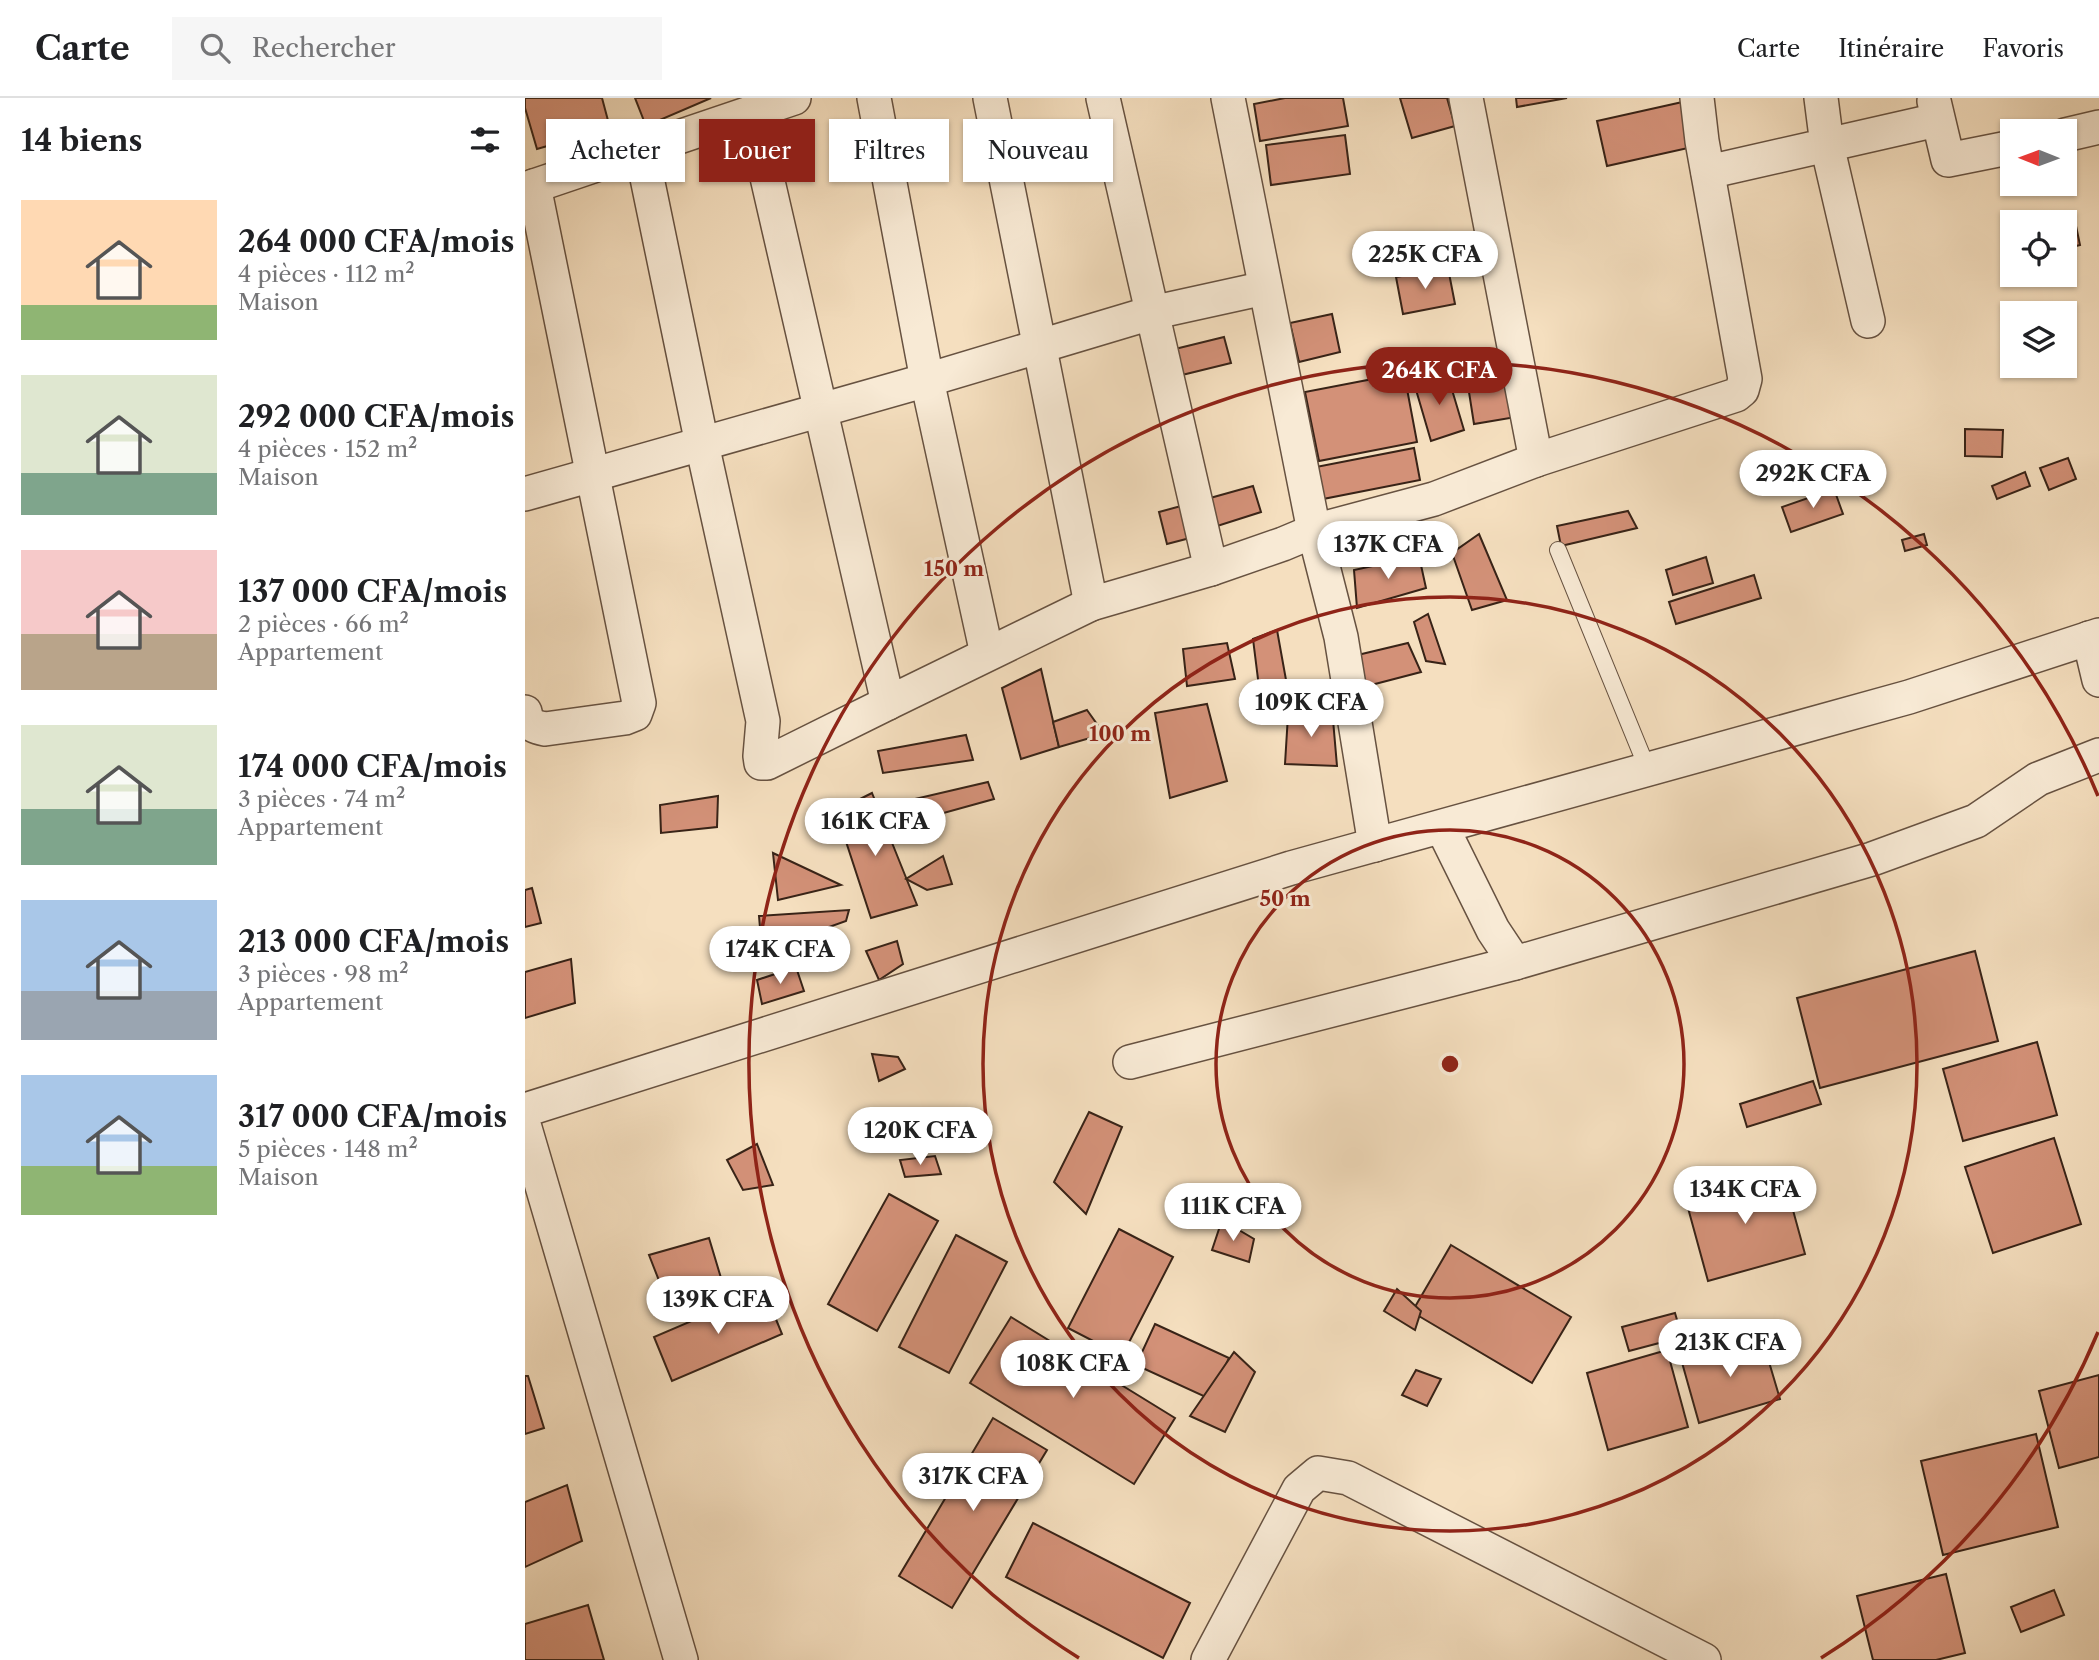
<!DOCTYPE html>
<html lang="fr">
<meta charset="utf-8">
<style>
body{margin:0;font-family:"Libre Caslon Text",serif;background:#f6f6f6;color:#202124;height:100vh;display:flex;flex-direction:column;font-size:26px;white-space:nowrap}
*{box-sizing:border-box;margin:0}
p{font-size:23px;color:#757577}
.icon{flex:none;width:38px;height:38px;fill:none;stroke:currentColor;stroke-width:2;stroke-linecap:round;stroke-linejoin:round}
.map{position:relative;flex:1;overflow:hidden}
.details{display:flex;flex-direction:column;background:#fff;width:525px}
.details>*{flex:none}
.guide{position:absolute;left:21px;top:21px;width:665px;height:63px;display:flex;gap:14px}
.needle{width:46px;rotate:271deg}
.tools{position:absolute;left:1475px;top:21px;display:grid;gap:14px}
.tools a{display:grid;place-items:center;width:77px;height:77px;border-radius:0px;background:#fff;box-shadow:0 2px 5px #0004;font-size:35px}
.price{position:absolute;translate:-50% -60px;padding:0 16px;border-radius:24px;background:#fff;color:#222;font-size:23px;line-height:46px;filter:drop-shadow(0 2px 4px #0008)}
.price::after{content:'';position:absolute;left:50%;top:42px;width:21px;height:16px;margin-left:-10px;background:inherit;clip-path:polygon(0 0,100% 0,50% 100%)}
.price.selected{background:#8f2418;color:#fff}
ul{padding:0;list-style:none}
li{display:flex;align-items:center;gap:21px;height:175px;padding:0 21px}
li span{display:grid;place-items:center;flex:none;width:196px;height:140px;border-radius:0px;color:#555}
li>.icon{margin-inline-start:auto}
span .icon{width:84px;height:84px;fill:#fffc;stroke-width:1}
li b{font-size:30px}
h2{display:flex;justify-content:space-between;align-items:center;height:84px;padding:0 21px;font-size:30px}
.tag{padding:0 24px;border-radius:0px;background:#fff;box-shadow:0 2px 5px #0004;font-size:24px;line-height:63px}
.tag.selected{background:#8f2418;color:#fff}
header{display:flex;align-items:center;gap:42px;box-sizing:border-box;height:98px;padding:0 35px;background:#fff;border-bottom:2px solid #e0e0e0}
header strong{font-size:33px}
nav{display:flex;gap:38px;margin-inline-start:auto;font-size:24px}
.search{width:490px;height:63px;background:#f6f6f6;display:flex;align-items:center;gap:18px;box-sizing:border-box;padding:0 24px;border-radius:0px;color:#757577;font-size:26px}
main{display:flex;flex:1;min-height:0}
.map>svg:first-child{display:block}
</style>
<header>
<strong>Carte</strong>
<div class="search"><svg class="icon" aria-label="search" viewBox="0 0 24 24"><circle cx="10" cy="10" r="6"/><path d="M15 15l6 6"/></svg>Rechercher</div>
<nav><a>Carte</a><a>Itinéraire</a><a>Favoris</a></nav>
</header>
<main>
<section class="details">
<h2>14 biens<svg class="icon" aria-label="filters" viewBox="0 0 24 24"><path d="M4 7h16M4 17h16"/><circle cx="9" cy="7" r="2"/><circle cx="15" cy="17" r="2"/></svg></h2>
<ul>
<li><span style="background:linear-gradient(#ffd9b3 75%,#8fb573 0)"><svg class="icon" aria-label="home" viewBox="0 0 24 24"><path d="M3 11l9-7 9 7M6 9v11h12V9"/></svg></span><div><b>264 000 CFA/mois</b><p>4 pièces · 112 m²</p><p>Maison</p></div></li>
<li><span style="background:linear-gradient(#dfe7d0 70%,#7fa58c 0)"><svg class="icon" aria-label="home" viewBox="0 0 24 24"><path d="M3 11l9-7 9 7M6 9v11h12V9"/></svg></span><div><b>292 000 CFA/mois</b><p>4 pièces · 152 m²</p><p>Maison</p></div></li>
<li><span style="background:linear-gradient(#f6c9c9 60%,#b9a48a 0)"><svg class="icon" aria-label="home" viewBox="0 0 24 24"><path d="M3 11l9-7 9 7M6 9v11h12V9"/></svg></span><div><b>137 000 CFA/mois</b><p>2 pièces · 66 m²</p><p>Appartement</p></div></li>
<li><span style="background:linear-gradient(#dfe7d0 60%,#7fa58c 0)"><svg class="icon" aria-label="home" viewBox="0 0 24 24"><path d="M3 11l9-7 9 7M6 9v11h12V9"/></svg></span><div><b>174 000 CFA/mois</b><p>3 pièces · 74 m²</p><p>Appartement</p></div></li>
<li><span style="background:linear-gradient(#a9c7e8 65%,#9aa5b1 0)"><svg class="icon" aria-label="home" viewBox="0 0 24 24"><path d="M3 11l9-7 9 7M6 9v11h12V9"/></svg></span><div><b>213 000 CFA/mois</b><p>3 pièces · 98 m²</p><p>Appartement</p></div></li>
<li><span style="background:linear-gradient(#a9c7e8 65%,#8fb573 0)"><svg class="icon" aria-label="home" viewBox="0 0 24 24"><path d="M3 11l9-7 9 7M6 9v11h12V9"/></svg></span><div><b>317 000 CFA/mois</b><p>5 pièces · 148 m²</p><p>Maison</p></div></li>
</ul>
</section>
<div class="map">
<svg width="1574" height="1562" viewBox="0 0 1574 1562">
<rect width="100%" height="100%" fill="#f5dfbf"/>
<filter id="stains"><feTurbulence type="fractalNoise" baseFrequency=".00286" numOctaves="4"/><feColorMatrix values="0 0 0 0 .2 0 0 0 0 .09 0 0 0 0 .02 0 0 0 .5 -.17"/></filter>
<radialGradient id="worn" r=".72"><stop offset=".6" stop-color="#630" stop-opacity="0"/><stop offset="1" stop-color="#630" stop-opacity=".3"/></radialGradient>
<!-- building -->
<g fill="#d39178" stroke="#382317" stroke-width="2">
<polygon points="0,0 77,0 85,30 12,51 0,10"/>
<polygon points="110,0 186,0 121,28"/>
<polygon points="760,0 818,0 823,28 735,43 729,6"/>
<polygon points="875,0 922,0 930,28 887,40"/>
<polygon points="991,0 1042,0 992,9"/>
<polygon points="1162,3 1172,48 1082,68 1072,23"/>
<polygon points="820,37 825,76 746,87 741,47"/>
<polygon points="1551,128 1555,147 1540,151 1540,130"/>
<polygon points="923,170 930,206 878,216 871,179"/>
<polygon points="807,216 815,254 774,264 765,225"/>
<polygon points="699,239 706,265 657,277 650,251"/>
<polygon points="989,268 997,318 949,326 941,275"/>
<polygon points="879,275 892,344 794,363 780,294"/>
<polygon points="922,275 939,332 906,343 889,285"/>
<polygon points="1440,331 1478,332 1477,359 1440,358"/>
<polygon points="889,350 895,382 798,401 791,369"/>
<polygon points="1543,360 1551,381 1524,392 1515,370"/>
<polygon points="1500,374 1505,388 1472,401 1467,388"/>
<polygon points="728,388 736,414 686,430 678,402"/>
<polygon points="1309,391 1318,416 1266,434 1257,409"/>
<polygon points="656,408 665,440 642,446 634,414"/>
<polygon points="1103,413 1112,430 1036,448 1032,428"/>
<polygon points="954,436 982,502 947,512 927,455"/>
<polygon points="1399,436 1402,447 1380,453 1377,442"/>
<polygon points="894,458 901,490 832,510 829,472"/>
<polygon points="1181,459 1188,485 1148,497 1141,472"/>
<polygon points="1229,477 1236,500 1151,526 1144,504"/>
<polygon points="903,516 920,566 901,563 889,524"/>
<polygon points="752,532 765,604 738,621 728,541"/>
<polygon points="702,545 710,581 662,588 658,551"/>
<polygon points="883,545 896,574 827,592 820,560"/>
<polygon points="516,571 534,649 496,661 477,590"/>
<polygon points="682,606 702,683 645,700 630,615"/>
<polygon points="807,610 812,668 760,666 763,617"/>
<polygon points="562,612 579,636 534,649 528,624"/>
<polygon points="441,637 448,662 358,675 353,653"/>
<polygon points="463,684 469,701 361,731 364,707"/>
<polygon points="347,695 392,807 346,820 311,713"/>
<polygon points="193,698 192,729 136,735 135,707"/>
<polygon points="248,755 316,787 253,802"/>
<polygon points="418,758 427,786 402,792 381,781"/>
<polygon points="7,790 16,825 0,829 0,792"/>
<polygon points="324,812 321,823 237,853 234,818"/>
<polygon points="372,843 378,866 354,882 341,853"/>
<polygon points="1450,853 1473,943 1295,990 1272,900"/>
<polygon points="46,861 50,905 0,920 0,874"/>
<polygon points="271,869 279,893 237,906 232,882"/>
<polygon points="1512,944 1532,1017 1438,1043 1418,971"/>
<polygon points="347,956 373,959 380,971 354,983"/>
<polygon points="1288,983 1296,1006 1222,1029 1215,1006"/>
<polygon points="564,1014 597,1029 561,1116 529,1084"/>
<polygon points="1529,1040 1556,1126 1468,1155 1440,1069"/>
<polygon points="232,1046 248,1087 218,1092 202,1062"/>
<polygon points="410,1058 416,1076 380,1079 375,1062"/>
<polygon points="1257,1072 1280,1156 1183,1183 1160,1099"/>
<polygon points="364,1096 413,1123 352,1233 303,1206"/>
<polygon points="697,1122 729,1141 724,1164 687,1152"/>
<polygon points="594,1131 648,1159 597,1258 543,1230"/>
<polygon points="431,1137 482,1164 424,1275 374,1249"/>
<polygon points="184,1140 199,1190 140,1198 124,1157"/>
<polygon points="926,1147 1046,1219 1007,1285 887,1214"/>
<polygon points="872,1191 896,1213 890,1232 859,1213"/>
<polygon points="239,1192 257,1236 147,1283 129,1239"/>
<polygon points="1150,1215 1157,1239 1104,1253 1097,1229"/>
<polygon points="486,1219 650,1320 609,1386 445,1285"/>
<polygon points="630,1226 704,1260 685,1301 611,1267"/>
<polygon points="1236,1237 1255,1301 1174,1325 1156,1261"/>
<polygon points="1142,1252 1163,1329 1083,1352 1062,1275"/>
<polygon points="709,1254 730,1274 700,1334 665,1318"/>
<polygon points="891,1272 916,1281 902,1308 877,1297"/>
<polygon points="1574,1277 1574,1359 1534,1370 1514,1293"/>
<polygon points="0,1278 3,1278 19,1330 0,1336"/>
<polygon points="468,1320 522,1352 427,1510 374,1478"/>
<polygon points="1511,1336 1533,1429 1418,1457 1396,1363"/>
<polygon points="42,1387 57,1443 0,1469 0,1404"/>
<polygon points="508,1425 665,1505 638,1560 481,1479"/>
<polygon points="1421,1476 1440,1555 1411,1562 1348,1562 1332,1498"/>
<polygon points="1529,1492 1539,1517 1496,1534 1486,1509"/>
<polygon points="63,1507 79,1562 0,1562 0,1526"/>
</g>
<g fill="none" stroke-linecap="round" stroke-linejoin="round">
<defs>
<polyline id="lane" points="1033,452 1123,672"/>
<g id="street">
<polyline points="349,0 402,282 462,556"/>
<polyline points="465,0 566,506"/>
<polyline points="578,0 686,471 758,446 789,433 703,0"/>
<polyline points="941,0 1011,362"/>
<polyline points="1409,3 1423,62 1488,49"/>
<polyline points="227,14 363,605 566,506 686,471"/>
<polyline points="1540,37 1574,29"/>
<polyline points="116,51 177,346 238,623 235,658 236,665 242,665 363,605"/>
<polyline points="1183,74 1302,47 1296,0"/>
<polyline points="0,91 269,0"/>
<polyline points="1343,223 1302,47 1412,22"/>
<polyline points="0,396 402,282 626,215 740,190"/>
<polyline points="1564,540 1574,582"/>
<path d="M0,614c2,12 9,15 20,17l80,-11 10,-4 4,-11 -105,-517"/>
<polyline points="917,729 968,832 990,865 1347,761 1451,723 1513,681 1574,657"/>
<polyline points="850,747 816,539 789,433 909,401 1011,362 1211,297 1217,292 1220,281 1177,43 1172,0"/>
<polyline points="605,964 990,865"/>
<polyline points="0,1012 766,770 1384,599 1574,537"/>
<polyline points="0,1030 156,1562"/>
<polyline points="683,1562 774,1391 793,1375 823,1380 1179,1562"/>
</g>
</defs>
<!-- lane casing -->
<use href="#lane" stroke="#675241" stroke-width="18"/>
<!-- street casing -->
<use href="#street" stroke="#675241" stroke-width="36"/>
<!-- lane -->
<use href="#lane" stroke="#f8ead5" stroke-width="16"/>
<!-- street -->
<use href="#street" stroke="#f8ead5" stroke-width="33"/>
</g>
<!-- distance rings -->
<g fill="none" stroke="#8f2418" stroke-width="3.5">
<circle cx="925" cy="966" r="234"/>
<circle cx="925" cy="966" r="467"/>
<path d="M1573 1234A701 701 0 0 1 1296 1560M554 1560A701 701 0 1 1 1573 698"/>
</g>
<circle cx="925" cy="966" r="10" fill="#8f2418" stroke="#f8ead5" stroke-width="3.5"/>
<g font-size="21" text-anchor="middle" font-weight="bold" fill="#8f2418" stroke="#f8ead5" stroke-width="6" stroke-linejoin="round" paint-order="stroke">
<text x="429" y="478">150 m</text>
<text x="595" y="643">100 m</text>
<text x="760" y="808">50 m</text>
</g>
<rect width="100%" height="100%" filter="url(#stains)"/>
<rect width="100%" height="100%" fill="url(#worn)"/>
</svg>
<div class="tools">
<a><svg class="needle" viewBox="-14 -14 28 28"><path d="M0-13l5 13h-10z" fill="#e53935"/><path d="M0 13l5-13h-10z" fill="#757577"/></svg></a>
<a><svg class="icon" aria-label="locate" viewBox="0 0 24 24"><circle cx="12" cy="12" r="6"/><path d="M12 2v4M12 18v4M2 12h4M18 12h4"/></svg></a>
<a><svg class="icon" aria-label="layers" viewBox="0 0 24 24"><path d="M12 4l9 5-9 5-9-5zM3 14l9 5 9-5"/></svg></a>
</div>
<b class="price" style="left:900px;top:193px">225K CFA</b>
<b class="price selected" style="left:914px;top:309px">264K CFA</b>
<b class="price" style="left:1288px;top:412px">292K CFA</b>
<b class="price" style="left:863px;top:483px">137K CFA</b>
<b class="price" style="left:786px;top:641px">109K CFA</b>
<b class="price" style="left:350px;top:760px">161K CFA</b>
<b class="price" style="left:255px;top:888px">174K CFA</b>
<b class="price" style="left:395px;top:1069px">120K CFA</b>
<b class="price" style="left:1220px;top:1128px">134K CFA</b>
<b class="price" style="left:708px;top:1145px">111K CFA</b>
<b class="price" style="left:193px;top:1238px">139K CFA</b>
<b class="price" style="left:1205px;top:1281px">213K CFA</b>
<b class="price" style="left:548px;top:1302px">108K CFA</b>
<b class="price" style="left:448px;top:1415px">317K CFA</b>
<div class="guide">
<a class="tag">Acheter</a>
<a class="tag selected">Louer</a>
<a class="tag">Filtres</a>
<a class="tag">Nouveau</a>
</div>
</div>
</main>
